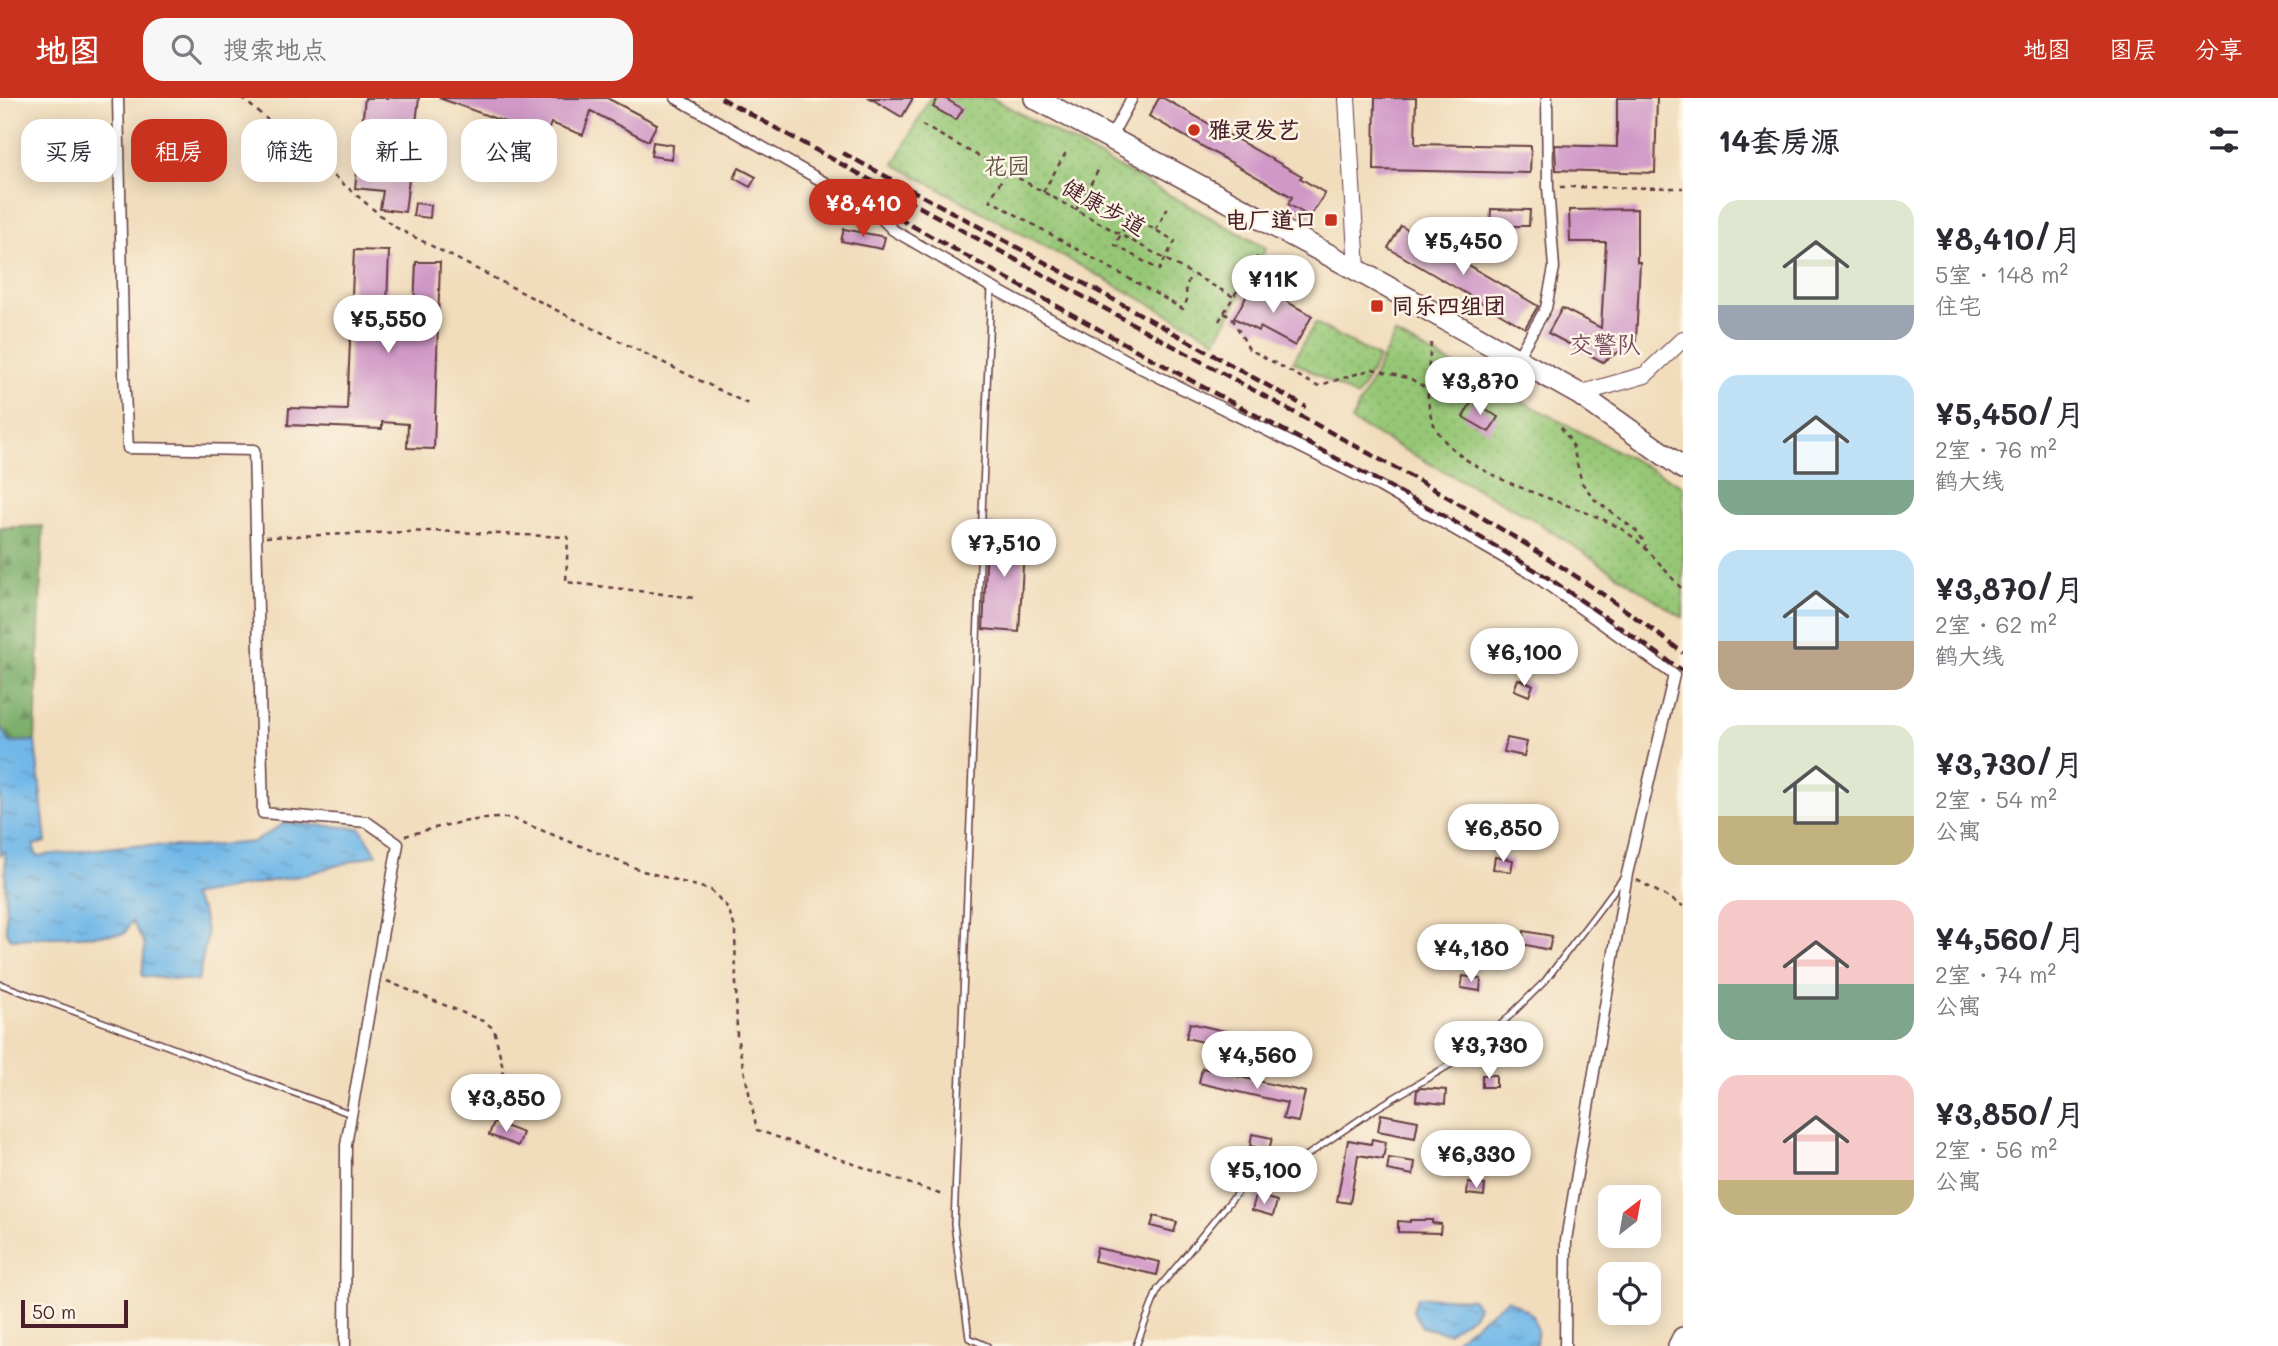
<!DOCTYPE html>
<html lang="zh">
<meta charset="utf-8">
<style>
body{margin:0;font-family:Mali,"LXGW WenKai TC",sans-serif;background:#f7f7f7;color:#2b2b33;height:100vh;display:flex;flex-direction:column;font-size:26px;white-space:nowrap}
*{box-sizing:border-box;margin:0}
p{font-size:23px;color:#7c7c81}
.icon{flex:none;width:38px;height:38px;fill:none;stroke:currentColor;stroke-width:2;stroke-linecap:round;stroke-linejoin:round}
.map{position:relative;flex:1;overflow:hidden}
.side{display:flex;flex-direction:column;background:#fff;width:595px}
.side>*{flex:none}
.top-card{position:absolute;left:21px;top:21px;width:665px;height:63px;display:flex;gap:14px}
.needle{width:46px;rotate:31deg}
.controls{position:absolute;left:1598px;top:1087px;display:grid;gap:14px}
.controls a{display:grid;place-items:center;width:63px;height:63px;border-radius:14px;background:#fff;box-shadow:0 4px 18px #0003;font-size:35px}
.scale{position:absolute;left:21px;bottom:18px;width:107px;box-sizing:border-box;padding-left:7px;border:4px solid #4a1f2b;border-top:0;font-size:19px;line-height:24px;white-space:nowrap;color:#4a1f2b;-webkit-text-stroke:5px #fcf5e5;paint-order:stroke}
.price{position:absolute;translate:-50% -60px;padding:0 16px;border-radius:24px;background:#fff;color:#222;font-size:23px;line-height:46px;filter:drop-shadow(0 2px 4px #0008)}
.price::after{content:'';position:absolute;left:50%;top:42px;width:21px;height:16px;margin-left:-10px;background:inherit;clip-path:polygon(0 0,100% 0,50% 100%)}
.price.current{background:#c8321e;color:#fff}
ul{padding:0;list-style:none}
li{display:flex;align-items:center;gap:21px;height:175px;padding:0 35px}
li span{display:grid;place-items:center;flex:none;width:196px;height:140px;border-radius:21px;color:#555}
li>.icon{margin-inline-start:auto}
span .icon{width:84px;height:84px;fill:#fffc;stroke-width:1}
li b{font-size:30px}
h2{display:flex;justify-content:space-between;align-items:center;height:84px;padding:0 35px;font-size:30px}
.pill{padding:0 24px;border-radius:21px;background:#fff;box-shadow:0 4px 18px #0003;font-size:24px;line-height:63px}
.pill.current{background:#c8321e;color:#fff}
header{display:flex;align-items:center;gap:42px;box-sizing:border-box;height:98px;padding:0 35px;background:#c8321e;color:#fff}
header strong{font-size:33px}
nav{display:flex;gap:38px;margin-inline-start:auto;font-size:24px}
.search{width:490px;height:63px;background:#f7f7f7;display:flex;align-items:center;gap:18px;box-sizing:border-box;padding:0 24px;border-radius:21px;color:#7c7c81;font-size:26px}
main{display:flex;flex:1;min-height:0}
.map>svg:first-child{display:block}
</style>
<header>
<strong>地图</strong>
<div class="search"><svg class="icon" aria-label="search" viewBox="0 0 24 24"><circle cx="10" cy="10" r="6"/><path d="M15 15l6 6"/></svg>搜索地点</div>
<nav><a>地图</a><a>图层</a><a>分享</a></nav>
</header>
<main>
<div class="map">
<svg width="1683" height="1248" viewBox="0 0 1683 1248">
<defs>
<pattern id="forest-firs" width="22" height="20" patternUnits="userSpaceOnUse" patternTransform="scale(1.75)"><rect width="22" height="20" fill="#78ac67"/><path d="M5 1l3.5 6h-7zM16 11l3.5 6h-7z" fill="#648b55"/></pattern>
<pattern id="park-dots" width="8" height="8" patternUnits="userSpaceOnUse" patternTransform="scale(1.75)"><rect width="8" height="8" fill="#96c776"/><path d="M2 2h.1M6 6h.1" fill="none" stroke="#83aa66" stroke-width="1.8" stroke-linecap="round"/></pattern>
<pattern id="water-ripples" width="26" height="14" patternUnits="userSpaceOnUse" patternTransform="scale(1.75)"><rect width="26" height="14" fill="#71b8e8"/><path d="M2 4q2-2 4 0t4 0M15 11q2-2 4 0t4 0" fill="none" stroke="#5f95bc"/></pattern>
</defs>
<rect width="100%" height="100%" fill="#fcf5e5"/>
<filter id="ink" filterUnits="userSpaceOnUse"><feTurbulence type="fractalNoise" baseFrequency=".0143" numOctaves="2"/><feDisplacementMap in="SourceGraphic" scale="14" xChannelSelector="R" yChannelSelector="G"/><feConvolveMatrix kernelMatrix="1 2 1 2 8 2 1 2 1" color-interpolation-filters="sRGB"/></filter>
<filter id="wash" filterUnits="userSpaceOnUse"><feTurbulence type="fractalNoise" baseFrequency=".00686" numOctaves="4" result="noise"/><feDisplacementMap in="SourceGraphic" scale="28" xChannelSelector="R" yChannelSelector="G"/><feGaussianBlur stdDeviation="1.57" result="paint"/><feColorMatrix in="noise" values="0 0 0 0 0 0 0 0 0 0 0 0 0 0 0 0 0 1.4 0 .05"/><feComposite in="paint" operator="in"/></filter>
<g filter="url(#wash)">
<rect width="100%" height="100%" fill="#f1dcbb"/>
<!-- forest -->
<polygon fill="url(#forest-firs)" stroke="#616649" stroke-width="2" points="43,428 35,643 10,644 0,627 0,430"/>
<!-- park -->
<g fill="url(#park-dots)" stroke="#707350" stroke-width="2">
<polygon points="930,0 992,0 1266,150 1216,242 894,66"/>
<polygon points="1315,225 1379,260 1357,299 1293,263"/>
<polygon points="1395,236 1683,388 1683,520 1531,420 1351,323"/>
</g>
<!-- water -->
<g fill="url(#water-ripples)" stroke="#5e6c8a" stroke-width="2">
<polygon points="0,627 10,644 35,643 46,744 33,747 37,758 133,747 197,749 254,744 285,725 360,730 377,756 304,777 191,798 202,813 207,838 198,883 142,878 145,847 132,823 124,836 11,841 6,833 5,753 0,757"/>
<polygon points="1417,1199 1472,1201 1478,1208 1473,1217 1448,1235 1422,1229 1413,1213"/>
<polygon points="1508,1201 1533,1217 1537,1232 1536,1248 1447,1248"/>
</g>
<g id="blocks">
<!-- building -->
<g fill="#d098c7">
<polygon points="365,0 419,0 405,114 380,111 383,93 355,90"/>
<polygon points="439,0 607,0 657,26 648,43 591,13 583,37 551,25 546,39"/>
<polygon points="870,0 913,0 902,19"/>
<polygon points="938,0 944,0 963,11 956,22 933,9"/>
<polygon points="1159,0 1163,0 1302,78 1300,80 1325,95 1310,119 1288,106 1292,99 1149,18"/>
<polygon points="1375,0 1416,0 1415,46 1531,48 1530,75 1374,72"/>
<polygon points="1617,0 1657,0 1655,75 1556,72 1555,47 1617,49"/>
<polygon points="653,44 673,47 672,61 651,58"/>
<polygon points="739,70 756,79 750,89 734,80"/>
<polygon points="415,105 431,107 430,120 413,118"/>
<polygon points="1491,111 1530,112 1529,128 1490,128"/>
<polygon points="1637,111 1637,164 1640,164 1636,242 1603,264 1548,235 1562,210 1601,230 1606,144 1570,144 1569,112"/>
<polygon points="1401,128 1538,208 1525,230 1388,150"/>
<polygon points="844,131 885,139 882,151 841,143"/>
<polygon points="354,152 389,153 387,209 414,210 416,164 440,164 434,351 407,350 408,326 382,324 382,331 288,327 289,310 347,312"/>
<polygon points="1254,185 1312,218 1295,248 1260,229 1258,233 1234,220"/>
<polygon points="1472,303 1498,319 1489,334 1463,319"/>
<polygon points="988,425 1025,435 1019,534 983,531"/>
<polygon points="1518,581 1533,587 1529,598 1514,592"/>
<polygon points="1507,640 1527,644 1524,658 1504,654"/>
<polygon points="1495,759 1513,762 1511,774 1493,771"/>
<polygon points="1524,833 1552,838 1549,852 1522,846"/>
<polygon points="1463,878 1481,881 1480,893 1461,890"/>
<polygon points="1190,925 1272,944 1269,959 1186,940"/>
<polygon points="1202,970 1305,994 1298,1024 1283,1021 1287,1005 1199,985"/>
<rect x="1482" y="977" width="14" height="12"/>
<polygon points="1421,990 1446,992 1445,1006 1416,1003 1417,992"/>
<polygon points="1381,1016 1418,1023 1415,1040 1378,1033"/>
<polygon points="494,1024 523,1035 518,1048 489,1037"/>
<polygon points="1252,1036 1272,1040 1269,1052 1250,1048"/>
<polygon points="1372,1041 1386,1044 1383,1061 1358,1057 1350,1105 1337,1103 1348,1042 1371,1046"/>
<polygon points="1389,1060 1415,1064 1413,1077 1387,1072"/>
<polygon points="1468,1085 1485,1087 1484,1098 1467,1096"/>
<polygon points="1256,1097 1277,1103 1273,1118 1252,1112"/>
<polygon points="1154,1118 1177,1124 1174,1134 1151,1128"/>
<polygon points="1410,1122 1432,1122 1432,1125 1441,1126 1440,1135 1398,1134 1398,1123 1410,1124"/>
<polygon points="1097,1150 1160,1164 1157,1177 1094,1163"/>
</g>
</g>
</g>
<g filter="url(#ink)">
<use href="#blocks" fill-opacity="0" stroke="#633b41" stroke-width="2"/>
<g fill="none" stroke-linecap="round" stroke-linejoin="round">
<defs>
<g id="lane">
<polyline points="0,886 351,1016"/>
<polyline points="987,1248 969,1240 954,1126 991,189"/>
<polyline points="1136,1248 1158,1191 1246,1084 1303,1060 1375,1011 1475,952 1545,883 1624,779"/>
</g>
<g id="street">
<polyline points="118,0 124,277 128,350 254,352 263,715 367,724 398,746 346,1047 345,1248"/>
<polyline points="676,0 873,112 893,132 991,189 1143,271 1379,388 1534,477 1674,577 1627,776 1566,1142 1565,1248"/>
<polyline points="1110,40 1132,0"/>
<polyline points="1516,262 1546,210 1554,170 1548,89 1547,0"/>
</g>
<g id="secondary">
<polyline points="1347,0 1357,172"/>
<polyline points="1579,296 1645,277 1683,241"/>
</g>
<g id="highway">
<polyline points="1035,0 1357,172 1579,296 1683,370"/>
<polyline points="1679,1248 1683,1240"/>
</g>
</defs>
<!-- lane casing -->
<use href="#lane" stroke="#633b41" stroke-width="8"/>
<!-- street casing -->
<use href="#street" stroke="#633b41" stroke-width="13"/>
<!-- secondary casing -->
<use href="#secondary" stroke="#633b41" stroke-width="18"/>
<!-- highway casing -->
<use href="#highway" stroke="#633b41" stroke-width="24"/>
<!-- path -->
<g stroke="#633b41" stroke-width="2.5" stroke-dasharray="5 5" stroke-linecap="butt">
<polyline points="242,0 393,128 564,216 752,308"/>
<polyline points="922,27 1234,199"/>
<polyline points="1006,74 990,102 1183,211 1187,202 1186,191 1190,176"/>
<polyline points="1560,89 1683,90"/>
<polyline points="1043,94 1068,51"/>
<polyline points="1076,112 1100,69"/>
<polygon points="1131,118 1175,143 1159,172 1115,147"/>
<polyline points="1156,132 1169,107"/>
<polyline points="1224,215 1232,220 1249,251 1317,288 1373,271 1411,281 1426,290"/>
<polyline points="1219,223 1259,156"/>
<path d="M1431,245c-2,22 -6,46 -1,69 12,64 139,87 188,115 27,15 44,41 65,63"/>
<polyline points="1561,329 1572,346 1582,385 1595,402 1638,434 1646,448"/>
<polyline points="266,439 433,433 568,439 566,484 695,500"/>
<path d="M405,738c35,-10 70,-19 106,-18l132,53 68,19 17,18 7,20 2,109 20,93 188,66"/>
<polyline points="1637,782 1683,808"/>
<polyline points="387,883 485,924 494,931 503,970 499,1015"/>
</g>
<!-- lane -->
<use href="#lane" stroke="#fff" stroke-width="5"/>
<!-- street -->
<use href="#street" stroke="#fff" stroke-width="10"/>
<!-- secondary -->
<use href="#secondary" stroke="#fff" stroke-width="16"/>
<!-- highway -->
<use href="#highway" stroke="#fff" stroke-width="21"/>
<!-- rail -->
<g stroke="#4a1f2b" stroke-width="4.5" stroke-dasharray="10 5" stroke-linecap="butt">
<path d="M721,0l711,390c86,50 172,103 251,165"/>
<polyline points="843,55 1131,211 1306,309"/>
<polyline points="898,120 1203,289 1448,420 1550,481 1683,573"/>
</g>
</g>
</g>
<!-- markers -->
<g fill="#c8321e" stroke="#fcf5e5" stroke-width="2.5">
<circle cx="1194" cy="32" r="7"/>
<rect x="1324" y="115" width="14" height="14" rx="3.5"/>
<rect x="1370" y="201" width="14" height="14" rx="3.5"/>
</g>
<g text-anchor="middle" stroke-width="5" stroke-linejoin="round" paint-order="stroke">
<!-- poi labels -->
<g font-size="23" font-weight="bold" fill="#4a1f2b" stroke="#fcf5e5" text-anchor="start">
<text x="1208" y="40">雅灵发艺</text>
<text x="1317" y="130" text-anchor="end">电厂道口</text>
<text x="1391" y="216">同乐四组团</text>
</g>
<!-- park labels -->
<g font-size="23" fill="#615142" stroke="#fcf5e5">
<text x="1007" y="76">花园</text>
</g>
<!-- street labels -->
<g font-size="23" fill="#4a1f2b" stroke="#fcf5e5">
<text transform="translate(1104 109) rotate(29)" y="8">健康步道</text>
</g>
<!-- neighbourhood labels -->
<g font-size="24" fill="#794962" stroke="#fcf5e5">
<text x="1605" y="255">交警队</text>
</g>
</g>
</svg>
<div class="controls">
<a><svg class="needle" viewBox="-14 -14 28 28"><path d="M0-13l5 13h-10z" fill="#e53935"/><path d="M0 13l5-13h-10z" fill="#7c7c81"/></svg></a>
<a><svg class="icon" aria-label="locate" viewBox="0 0 24 24"><circle cx="12" cy="12" r="6"/><path d="M12 2v4M12 18v4M2 12h4M18 12h4"/></svg></a>
</div>
<div class="scale">50 m</div>
<b class="price current" style="left:863px;top:141px">¥8,410</b>
<b class="price" style="left:1463px;top:179px">¥5,450</b>
<b class="price" style="left:1273px;top:217px">¥11K</b>
<b class="price" style="left:388px;top:257px">¥5,550</b>
<b class="price" style="left:1480px;top:319px">¥3,870</b>
<b class="price" style="left:1004px;top:481px">¥7,510</b>
<b class="price" style="left:1524px;top:590px">¥6,100</b>
<b class="price" style="left:1503px;top:766px">¥6,850</b>
<b class="price" style="left:1471px;top:886px">¥4,180</b>
<b class="price" style="left:1489px;top:983px">¥3,730</b>
<b class="price" style="left:1257px;top:993px">¥4,560</b>
<b class="price" style="left:506px;top:1036px">¥3,850</b>
<b class="price" style="left:1476px;top:1092px">¥6,330</b>
<b class="price" style="left:1264px;top:1108px">¥5,100</b>
<div class="top-card">
<a class="pill">买房</a>
<a class="pill current">租房</a>
<a class="pill">筛选</a>
<a class="pill">新上</a>
<a class="pill">公寓</a>
</div>
</div>
<section class="side">
<h2>14套房源<svg class="icon" aria-label="filters" viewBox="0 0 24 24"><path d="M4 7h16M4 17h16"/><circle cx="9" cy="7" r="2"/><circle cx="15" cy="17" r="2"/></svg></h2>
<ul>
<li><span style="background:linear-gradient(#dfe7d0 75%,#9aa5b1 0)"><svg class="icon" aria-label="home" viewBox="0 0 24 24"><path d="M3 11l9-7 9 7M6 9v11h12V9"/></svg></span><div><b>¥8,410/月</b><p>5室 · 148 m²</p><p>住宅</p></div></li>
<li><span style="background:linear-gradient(#bfe0f5 75%,#7fa58c 0)"><svg class="icon" aria-label="home" viewBox="0 0 24 24"><path d="M3 11l9-7 9 7M6 9v11h12V9"/></svg></span><div><b>¥5,450/月</b><p>2室 · 76 m²</p><p>鹤大线</p></div></li>
<li><span style="background:linear-gradient(#bfe0f5 65%,#b9a48a 0)"><svg class="icon" aria-label="home" viewBox="0 0 24 24"><path d="M3 11l9-7 9 7M6 9v11h12V9"/></svg></span><div><b>¥3,870/月</b><p>2室 · 62 m²</p><p>鹤大线</p></div></li>
<li><span style="background:linear-gradient(#dfe7d0 65%,#c2b280 0)"><svg class="icon" aria-label="home" viewBox="0 0 24 24"><path d="M3 11l9-7 9 7M6 9v11h12V9"/></svg></span><div><b>¥3,730/月</b><p>2室 · 54 m²</p><p>公寓</p></div></li>
<li><span style="background:linear-gradient(#f6c9c9 60%,#7fa58c 0)"><svg class="icon" aria-label="home" viewBox="0 0 24 24"><path d="M3 11l9-7 9 7M6 9v11h12V9"/></svg></span><div><b>¥4,560/月</b><p>2室 · 74 m²</p><p>公寓</p></div></li>
<li><span style="background:linear-gradient(#f6c9c9 75%,#c2b280 0)"><svg class="icon" aria-label="home" viewBox="0 0 24 24"><path d="M3 11l9-7 9 7M6 9v11h12V9"/></svg></span><div><b>¥3,850/月</b><p>2室 · 56 m²</p><p>公寓</p></div></li>
</ul>
</section>
</main>
